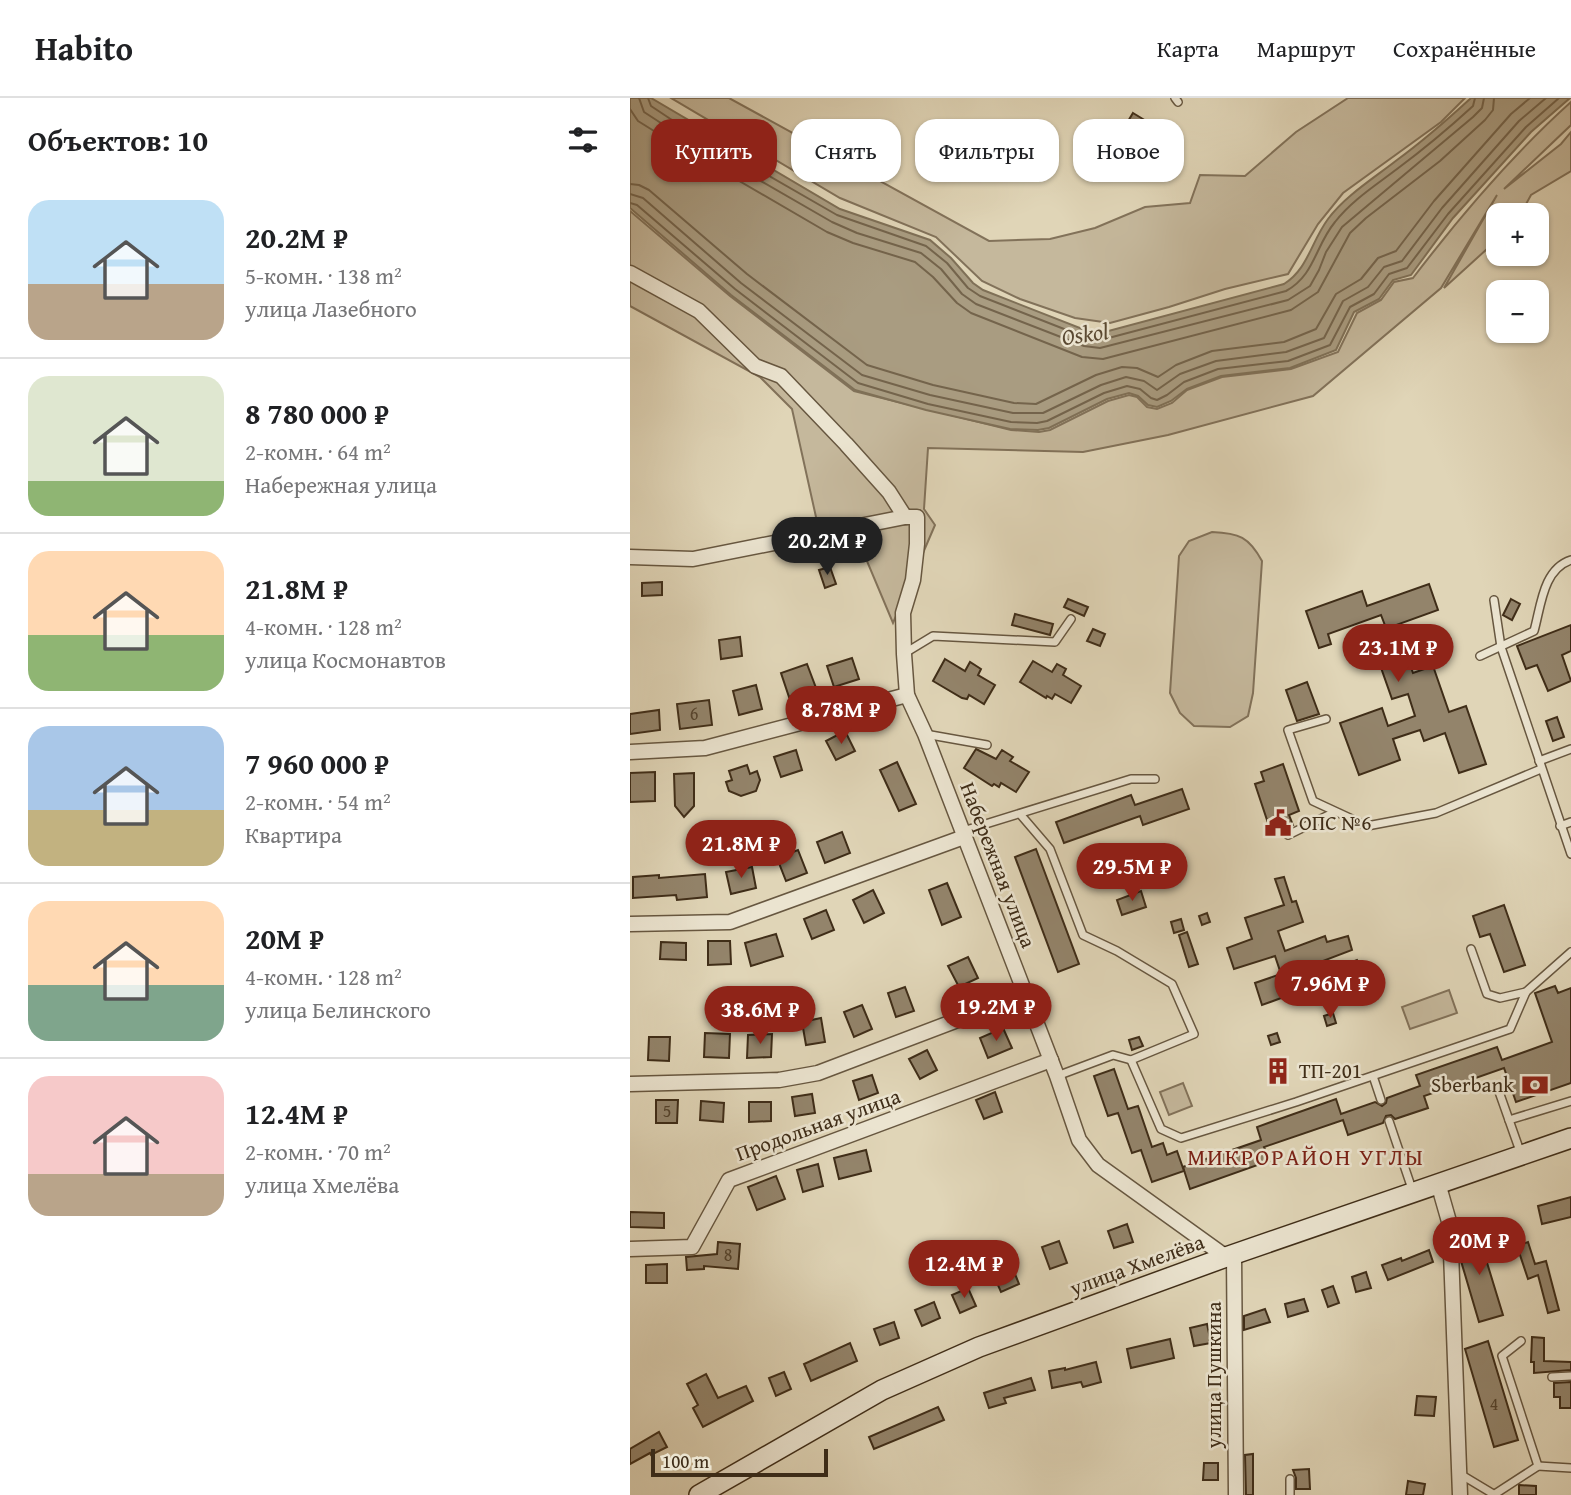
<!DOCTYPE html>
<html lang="ru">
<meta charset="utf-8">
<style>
body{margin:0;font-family:"Gentium Book Plus",serif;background:#f2f2f2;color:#202124;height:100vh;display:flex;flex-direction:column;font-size:26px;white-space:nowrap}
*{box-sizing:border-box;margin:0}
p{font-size:23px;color:#757577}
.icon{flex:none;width:38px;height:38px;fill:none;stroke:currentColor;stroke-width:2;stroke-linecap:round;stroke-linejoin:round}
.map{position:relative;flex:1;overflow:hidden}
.panel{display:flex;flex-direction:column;background:#fff;width:630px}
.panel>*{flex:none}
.top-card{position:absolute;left:21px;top:21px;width:665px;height:63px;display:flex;gap:14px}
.buttons{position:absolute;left:856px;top:105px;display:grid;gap:14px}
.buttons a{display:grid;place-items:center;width:63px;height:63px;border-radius:14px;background:#fff;box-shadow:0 2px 5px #0004;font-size:35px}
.scale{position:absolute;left:21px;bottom:18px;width:177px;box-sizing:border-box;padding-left:7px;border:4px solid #3f2d18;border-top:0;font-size:19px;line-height:24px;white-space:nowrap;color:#3f2d18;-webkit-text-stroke:5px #ebe4d0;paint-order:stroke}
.price{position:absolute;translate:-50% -60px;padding:0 16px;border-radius:24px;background:#8f2418;color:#fff;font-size:23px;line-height:46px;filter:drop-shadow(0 2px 4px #0008)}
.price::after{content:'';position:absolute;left:50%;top:42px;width:21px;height:16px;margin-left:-10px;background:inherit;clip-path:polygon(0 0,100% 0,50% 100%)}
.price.on{background:#222;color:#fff}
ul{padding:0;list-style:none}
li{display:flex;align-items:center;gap:21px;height:175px;padding:0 28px}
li+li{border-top:2px solid #e0e0e0}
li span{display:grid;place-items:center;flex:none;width:196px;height:140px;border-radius:21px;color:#555}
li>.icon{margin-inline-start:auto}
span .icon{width:84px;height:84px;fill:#fffc;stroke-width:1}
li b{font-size:30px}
h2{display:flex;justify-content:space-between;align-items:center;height:84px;padding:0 28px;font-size:30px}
.chip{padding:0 24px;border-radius:21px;background:#fff;box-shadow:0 2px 5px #0004;font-size:24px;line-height:63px}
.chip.on{background:#8f2418;color:#fff}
header{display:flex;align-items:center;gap:42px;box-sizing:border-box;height:98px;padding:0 35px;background:#fff;border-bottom:2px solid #e0e0e0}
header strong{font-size:33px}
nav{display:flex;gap:38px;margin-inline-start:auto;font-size:24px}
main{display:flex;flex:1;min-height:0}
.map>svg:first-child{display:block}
</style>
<header>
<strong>Habito</strong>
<nav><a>Карта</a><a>Маршрут</a><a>Сохранённые</a></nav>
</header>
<main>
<section class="panel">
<h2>Объектов: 10<svg class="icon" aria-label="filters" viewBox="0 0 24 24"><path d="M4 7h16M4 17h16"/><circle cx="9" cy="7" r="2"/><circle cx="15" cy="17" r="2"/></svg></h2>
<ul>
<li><span style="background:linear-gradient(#bfe0f5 60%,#b9a48a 0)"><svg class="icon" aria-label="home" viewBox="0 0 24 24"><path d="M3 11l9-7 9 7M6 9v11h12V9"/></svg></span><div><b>20.2M ₽</b><p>5-комн. · 138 m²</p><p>улица Лазебного</p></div></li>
<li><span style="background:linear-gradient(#dfe7d0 75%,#8fb573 0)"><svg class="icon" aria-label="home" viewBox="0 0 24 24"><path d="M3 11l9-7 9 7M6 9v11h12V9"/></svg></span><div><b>8 780 000 ₽</b><p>2-комн. · 64 m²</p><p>Набережная улица</p></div></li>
<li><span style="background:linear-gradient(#ffd9b3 60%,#8fb573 0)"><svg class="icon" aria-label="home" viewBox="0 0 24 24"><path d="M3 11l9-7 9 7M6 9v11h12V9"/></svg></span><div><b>21.8M ₽</b><p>4-комн. · 128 m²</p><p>улица Космонавтов</p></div></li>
<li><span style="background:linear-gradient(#a9c7e8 60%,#c2b280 0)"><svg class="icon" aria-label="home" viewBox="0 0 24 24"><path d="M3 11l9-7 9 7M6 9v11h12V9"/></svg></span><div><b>7 960 000 ₽</b><p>2-комн. · 54 m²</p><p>Квартира</p></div></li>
<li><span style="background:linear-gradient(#ffd9b3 60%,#7fa58c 0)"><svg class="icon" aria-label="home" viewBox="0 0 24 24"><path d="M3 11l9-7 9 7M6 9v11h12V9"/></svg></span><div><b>20M ₽</b><p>4-комн. · 128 m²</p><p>улица Белинского</p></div></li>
<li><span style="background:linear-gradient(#f6c9c9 70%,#b9a48a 0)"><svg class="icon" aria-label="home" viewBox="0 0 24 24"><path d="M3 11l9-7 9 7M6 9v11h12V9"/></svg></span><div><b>12.4M ₽</b><p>2-комн. · 70 m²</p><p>улица Хмелёва</p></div></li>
</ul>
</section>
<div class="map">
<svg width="941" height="1397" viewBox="0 0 941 1397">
<rect width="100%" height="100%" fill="#e0d5b7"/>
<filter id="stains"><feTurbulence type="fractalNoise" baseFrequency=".00286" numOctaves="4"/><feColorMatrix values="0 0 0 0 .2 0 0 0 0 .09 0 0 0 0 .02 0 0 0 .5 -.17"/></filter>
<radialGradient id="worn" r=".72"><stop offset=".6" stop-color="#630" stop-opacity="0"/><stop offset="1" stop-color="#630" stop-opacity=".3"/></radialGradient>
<!-- green -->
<g fill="#c5b89c" stroke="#82725a" stroke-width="2">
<polygon points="41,0 99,0 359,143 420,141 465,130 515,109 560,105 570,77 615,78 666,34 718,0 835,0 811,24 713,95 688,126 658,176 595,191 539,209 480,225 445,220 390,201 352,183 306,139 210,100"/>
<path d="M941,4v23l-67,64 57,-45 10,-12v39l-40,24 -11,20h-22v24l-54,49 53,-93 -56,93 -128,108 -145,39 -85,17 -155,-4 -4,61 11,16 -42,98 -34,-81 -37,2 -30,-135 -32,-32 -130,-71v-95l100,85 124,95 157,39 28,2 11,-2 58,-29 21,-6 8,2 10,10 10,2 15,-6 15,-13 35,-13 69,-8 47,-17 19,-39 24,-13 13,-18 19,-4c48,-63 99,-123 158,-176z"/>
<path d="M582,434c27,1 37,5 50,29l-9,132 -5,23 -18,11 -36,-1 -14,-13 -10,-20 9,-137 10,-15z"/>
<polygon points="819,892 827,915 780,931 772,909"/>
<polygon points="553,985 562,1008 539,1017 530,994"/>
</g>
<!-- water -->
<path fill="#a99c81" stroke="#7f7057" stroke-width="2" d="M0,0h21l189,111 90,31 21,18 22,25 10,7 107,42 11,1 183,-49c24,-15 27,-42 44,-65 17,-23 46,-41 69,-59 26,-19 50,-40 74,-62h99l-39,34 -78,86 -42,57 -18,5 -14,19 -25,13 -18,38 -46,18 -69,8 -34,13 -16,12 -14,6 -9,-2 -10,-9 -9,-3 -22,6 -58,29 -11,2 -28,-1 -84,-19 -71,-20 -124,-95 -101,-87z"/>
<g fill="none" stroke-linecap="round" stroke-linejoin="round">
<!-- shore -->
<g stroke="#74644c" stroke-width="2">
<polyline points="9,0 14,14 37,29 202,124 227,135 291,155 311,171 332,196 346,206 454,248 470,250 658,202 680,188 689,172 696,154 712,129 843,19 852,10 854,0"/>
<path d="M18,0l3,8 21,14 165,95 89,31 21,17 21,25 12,8 107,42 14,2 185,-49c29,-16 29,-45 49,-69 16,-21 41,-37 62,-53 27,-20 52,-41 76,-63l2,-8"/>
<polyline points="0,11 8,23 32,38 197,134 223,145 285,164 303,179 327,205 341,215 452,259 473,261 661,212 688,194 720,135 736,120 810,63 855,22 863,12 864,0"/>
<polyline points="0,86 9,87 19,92 117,176 237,267 303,287 384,305 406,306 466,277 492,269 507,270 528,279 546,267 582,253 654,244 686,231 706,196 731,181 748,160 766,153 804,103 881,16 900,0"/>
<polyline points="0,96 13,100 111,185 232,277 300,297 383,315 413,315 471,287 496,279 514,283 527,292 550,276 586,263 656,254 694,240 713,203 738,189 754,169 772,163 812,110 889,23 916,0"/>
<polyline points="0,105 7,107 105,191 228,285 298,306 381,324 407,325 417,323 474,295 497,288 510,291 521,300 527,302 537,297 554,284 588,271 658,263 700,247 720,209 744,196 759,176 777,170 818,116 896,29 929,0"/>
</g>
</g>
<!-- building -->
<g fill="#93846b" stroke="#3f2d18" stroke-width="2">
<polygon points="503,15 526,29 514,49 491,35"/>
<polygon points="200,469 206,486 195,490 189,472"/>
<polygon points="32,484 32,497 12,498 12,485"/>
<polygon points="799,486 808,512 766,527 783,575 803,568 819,614 836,608 856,666 829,675 815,635 794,643 790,632 763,641 770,662 729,677 710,625 752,610 758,628 785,618 778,596 762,601 742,544 759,538 751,517 698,536 701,546 689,550 676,513 732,493 737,508"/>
<polygon points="438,501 458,509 454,518 434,509"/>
<polygon points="881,501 890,506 882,522 873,517"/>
<polygon points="385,516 423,526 420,537 382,527"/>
<polygon points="941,527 941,553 932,557 941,583 918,593 907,567 896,571 887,548"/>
<polygon points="463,531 475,536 470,548 457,543"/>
<polygon points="110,539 112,558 91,561 89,542"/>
<polygon points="222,560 229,581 204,589 197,568"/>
<polygon points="315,561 335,573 340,564 351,571 348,577 365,587 354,606 339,597 337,601 332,600 303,583"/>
<polygon points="403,563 422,574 427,566 436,571 433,577 451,588 441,605 425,596 422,601 417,598 416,600 390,584"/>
<polygon points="177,566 186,590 159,599 151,575"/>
<polygon points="677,584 689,616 667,623 656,592"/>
<polygon points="126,587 132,611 109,617 103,593"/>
<polygon points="79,602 82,627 50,631 47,606"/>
<polygon points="29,612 30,632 0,636 0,616"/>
<polygon points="927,619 934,639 923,643 916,623"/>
<polygon points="215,633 225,653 206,662 196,643"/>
<polygon points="346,651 366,661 372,652 383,659 380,663 399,674 386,694 371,685 369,689 364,686 362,688 334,670"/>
<polygon points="166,652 172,672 151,679 144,659"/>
<polygon points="267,664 286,706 269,713 250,672"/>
<polygon points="653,666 669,713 659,717 663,727 641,734 625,686 634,683 631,674"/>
<polygon points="117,667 120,676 127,673 130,682 126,693 111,698 99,693 96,684 102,682 99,673"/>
<polygon points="25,674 25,703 0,704 0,675"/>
<polygon points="64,675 64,708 54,719 45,708 44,676"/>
<polygon points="552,691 559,711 513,727 510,718 434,745 426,724 501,697 505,707"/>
<polygon points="212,734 220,755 195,765 187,744"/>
<polygon points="406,751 449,866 428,874 385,759"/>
<polygon points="168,752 177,775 156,783 147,760"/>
<polygon points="122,769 126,790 101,796 96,774"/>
<polygon points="75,776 77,799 47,802 46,797 3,800 3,779 29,777 29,780"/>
<polygon points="654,779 662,804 666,803 673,824 648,833 655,853 695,838 697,844 718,838 722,852 677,869 684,888 632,907 625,885 651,876 645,858 604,871 597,850 622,841 615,820 654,807 645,781"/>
<polygon points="317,785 331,819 312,827 299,792"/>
<polygon points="243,792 254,815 234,825 223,802"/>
<polygon points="511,793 516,809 492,817 487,802"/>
<polygon points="874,807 895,867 874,874 860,836 850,839 843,818"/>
<polygon points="196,812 204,832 182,841 174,821"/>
<polygon points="577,815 580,824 572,827 569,818"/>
<polygon points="551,821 554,832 544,835 541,824"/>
<polygon points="557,834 568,866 559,869 549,837"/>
<polygon points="146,836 153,858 121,868 115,845"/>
<polygon points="78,843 100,843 101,866 78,867"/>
<polygon points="31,844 56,845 56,862 30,861"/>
<polygon points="338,859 348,880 329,889 318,868"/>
<polygon points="727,862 731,872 722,875 719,865"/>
<polygon points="925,888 928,895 941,890 941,985 886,1004 874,970 794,998 798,1010 765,1021 761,1017 756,1018 753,1025 718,1037 713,1022 634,1049 639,1063 560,1091 553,1069 631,1042 627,1029 706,1001 711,1016 745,1004 752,1008 756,1005 757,1000 790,988 786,977 867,949 872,962 922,944 905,895"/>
<polygon points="275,889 284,913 266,919 258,895"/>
<polygon points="232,907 242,931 224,939 214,914"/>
<polygon points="703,915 706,925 697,928 694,918"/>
<polygon points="191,920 195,944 176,947 172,924"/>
<polygon points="373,930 382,950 358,960 350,940"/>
<polygon points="75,935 100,936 99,960 74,959"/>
<polygon points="647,935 650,944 641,947 638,938"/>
<polygon points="142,936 141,959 117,960 118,937"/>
<polygon points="19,939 40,939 39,963 18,962"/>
<polygon points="509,939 513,948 502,952 499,942"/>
<polygon points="297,952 307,972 290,981 279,961"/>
<polygon points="650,963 656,978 647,982 641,967"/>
<polygon points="484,971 498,1011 508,1008 522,1049 533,1045 537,1057 547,1053 554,1073 522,1084 511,1052 502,1055 488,1015 478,1018 464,978"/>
<polygon points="242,977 248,995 229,1002 223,983"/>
<polygon points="365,994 372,1014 354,1021 346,1002"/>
<polygon points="182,996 185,1015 165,1018 162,999"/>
<polygon points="26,1002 48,1002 47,1025 26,1025"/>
<polygon points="71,1003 94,1005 93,1024 70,1022"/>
<polygon points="119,1004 141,1004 141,1023 119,1024"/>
<polygon points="236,1052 241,1073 209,1081 204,1060"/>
<polygon points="188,1066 193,1088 173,1094 167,1072"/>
<polygon points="146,1078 155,1101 127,1112 118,1089"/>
<polygon points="941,1099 941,1119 912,1126 908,1108"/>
<polygon points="0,1114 34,1115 34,1130 0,1129"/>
<polygon points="497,1126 503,1144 484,1150 478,1133"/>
<polygon points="847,1132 873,1217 849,1224 831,1163 830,1137"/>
<polygon points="429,1143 437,1165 420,1171 412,1149"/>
<polygon points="88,1144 110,1146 108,1171 74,1168 74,1171 57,1172 56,1159 87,1156"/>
<polygon points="898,1144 905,1166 916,1163 929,1212 918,1215 908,1177 898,1181 887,1148"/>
<polygon points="799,1152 803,1164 758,1182 752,1167 771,1160 772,1163"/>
<polygon points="37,1166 37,1185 16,1185 16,1167"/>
<polygon points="383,1171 389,1186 371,1194 364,1178"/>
<polygon points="736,1174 741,1190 726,1194 722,1179"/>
<polygon points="703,1188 709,1205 698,1209 692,1192"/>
<polygon points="338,1190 346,1208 330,1215 322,1197"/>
<polygon points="674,1201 678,1213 658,1219 655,1206"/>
<polygon points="304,1204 310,1220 292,1228 285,1212"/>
<polygon points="635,1211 640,1224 614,1232 614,1218"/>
<polygon points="264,1224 269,1240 250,1247 244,1231"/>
<polygon points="577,1226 581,1245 564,1248 560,1230"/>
<polygon points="902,1239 914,1240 914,1263 941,1264 941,1272 904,1275 904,1264 901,1264"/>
<polygon points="540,1241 544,1260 501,1270 497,1251"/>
<polygon points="858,1243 888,1342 864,1349 835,1251"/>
<polygon points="220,1245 227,1263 181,1283 174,1266"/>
<polygon points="466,1264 471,1284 453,1289 451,1284 422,1290 419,1273 435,1270 435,1272"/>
<polygon points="154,1274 161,1291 146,1298 139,1280"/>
<polygon points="76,1276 88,1300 116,1288 123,1303 73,1329 63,1310 68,1307 57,1286"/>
<polygon points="401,1280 405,1292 374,1300 376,1305 359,1310 354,1295"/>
<polygon points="941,1284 941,1310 930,1310 930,1299 924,1299 924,1285"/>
<polygon points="787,1298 806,1299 804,1318 785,1317"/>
<polygon points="308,1309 314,1322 244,1351 239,1339"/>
<polygon points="29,1334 37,1349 21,1357 20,1355 0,1366 0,1351"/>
<polygon points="623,1356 623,1397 616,1397 615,1357"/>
<polygon points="574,1365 588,1365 588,1382 573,1382"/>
<polygon points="679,1371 680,1391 666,1391 666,1380 663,1372"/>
<polygon points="778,1383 795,1386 793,1397 776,1397"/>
<polygon points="889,1387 906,1388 906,1397 889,1397"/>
</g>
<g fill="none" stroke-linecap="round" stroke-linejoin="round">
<defs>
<g id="lane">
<polyline points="545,0 548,4"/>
<polyline points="864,502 871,549 941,756"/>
<polyline points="275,555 303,538 425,544 441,521"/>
<path d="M850,558l54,-25c7,-25 9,-62 37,-71"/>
<polyline points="696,621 658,632 683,703 737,728 806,715 911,671"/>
<polyline points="295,636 357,647"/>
<polyline points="909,663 941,651"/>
<polyline points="390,716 420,751 453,837 487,853 542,886 564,936 501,962 531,1031 551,1040 666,1004 880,931 896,894 941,854"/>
<polyline points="930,728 941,724"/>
<polyline points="333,733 501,681 525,681"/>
<polyline points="658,737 705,714"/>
<polyline points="841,851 857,896 870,900 896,894"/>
<polyline points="427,978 483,957 501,962"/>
<polyline points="743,978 751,1002"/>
<polyline points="867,988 879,1022"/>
<polyline points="759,1023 783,1094"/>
<polyline points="891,1056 879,1022 941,1003"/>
<polyline points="922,1279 941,1278"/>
<polyline points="908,1368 941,1370"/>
<polyline points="830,1376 865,1397"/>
<polyline points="865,1396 908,1368 872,1258 891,1243"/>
<polyline points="660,1397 660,1381"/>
</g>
<g id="street">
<polyline points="0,175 69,213 125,268 151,278 216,346 259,394 275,419"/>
<polyline points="0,459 63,461 275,419 287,419 287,446 283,482 273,515 274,556 277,597 295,636 427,978 449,1042 468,1067 596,1159"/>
<polyline points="0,654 75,650 277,597"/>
<polyline points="0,826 100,824 334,739"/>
<polyline points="0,986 149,982 188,975 396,896"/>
<polyline points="808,1085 820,1127 830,1397"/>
<polyline points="0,1151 62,1149 99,1082 421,962"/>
<polyline points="604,1157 606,1397"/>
</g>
<polyline id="secondary" points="69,1397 252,1292 349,1249 596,1159 941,1040"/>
</defs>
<!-- lane casing -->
<use href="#lane" stroke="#675740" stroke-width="10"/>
<!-- street casing -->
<use href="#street" stroke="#675740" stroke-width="17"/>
<!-- secondary casing -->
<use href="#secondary" stroke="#3f2d18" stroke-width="22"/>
<!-- lane -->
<use href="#lane" stroke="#ebe4d0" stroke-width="7"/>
<!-- street -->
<use href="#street" stroke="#ebe4d0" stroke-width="14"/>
<!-- secondary -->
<use href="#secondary" stroke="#ebe4d0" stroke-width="19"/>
</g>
<!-- icons -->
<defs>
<symbol id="civic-bare" viewBox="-9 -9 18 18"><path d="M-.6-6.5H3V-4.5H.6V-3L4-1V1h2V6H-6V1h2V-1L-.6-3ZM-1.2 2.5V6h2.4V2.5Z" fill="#8f2418" stroke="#ebe4d0" stroke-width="2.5" paint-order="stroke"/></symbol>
<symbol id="building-bare" viewBox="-9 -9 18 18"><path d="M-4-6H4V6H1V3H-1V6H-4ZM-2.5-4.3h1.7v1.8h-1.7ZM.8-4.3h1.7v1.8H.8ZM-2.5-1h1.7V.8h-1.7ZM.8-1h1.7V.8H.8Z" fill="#8f2418" stroke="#ebe4d0" stroke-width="2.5" paint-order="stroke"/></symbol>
<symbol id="bank-bare" viewBox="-9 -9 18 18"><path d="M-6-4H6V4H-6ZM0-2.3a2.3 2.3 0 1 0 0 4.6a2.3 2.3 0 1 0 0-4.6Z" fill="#8f2418" stroke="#ebe4d0" stroke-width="2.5" paint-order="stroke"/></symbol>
</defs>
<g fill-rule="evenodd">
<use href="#civic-bare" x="629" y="706" width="38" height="38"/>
<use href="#building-bare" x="629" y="954" width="38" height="38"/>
<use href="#bank-bare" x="886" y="968" width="38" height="38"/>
</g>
<g text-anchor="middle" stroke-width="5" stroke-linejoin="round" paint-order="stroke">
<!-- number labels -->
<g font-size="18" fill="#54432d">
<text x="64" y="622">6</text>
<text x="37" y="1019">5</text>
<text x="98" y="1163">8</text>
<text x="864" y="1312">4</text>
</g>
<!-- poi labels -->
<g font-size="21" fill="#3f2d18" stroke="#ebe4d0" text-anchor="start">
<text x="669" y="732">ОПС №6</text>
<text x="669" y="980">ТП-201</text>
<text x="884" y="994" text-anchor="end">Sberbank</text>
</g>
<!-- street labels -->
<g font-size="21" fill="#3f2d18" stroke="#ebe4d0">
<text transform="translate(368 767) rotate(69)" y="7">Набережная улица</text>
<text transform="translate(188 1027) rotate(-20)" y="7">Продольная улица</text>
<text transform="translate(507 1167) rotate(-20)" y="7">улица Хмелёва</text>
<text transform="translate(584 1277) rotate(-90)" y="7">улица Пушкина</text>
</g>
<!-- water labels -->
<g font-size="23" font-style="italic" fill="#5a4932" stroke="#ebe4d0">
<text transform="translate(455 236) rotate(-8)" y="8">Oskol</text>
</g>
<!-- neighbourhood labels -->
<g font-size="23" letter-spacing="2" fill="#7a1f14" stroke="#ebe4d0">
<text x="676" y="1067">МИКРОРАЙОН УГЛЫ</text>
</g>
</g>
<rect width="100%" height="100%" filter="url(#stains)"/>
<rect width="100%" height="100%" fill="url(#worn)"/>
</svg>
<div class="buttons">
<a>+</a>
<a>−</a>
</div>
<div class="scale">100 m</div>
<b class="price on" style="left:197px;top:479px">20.2M ₽</b>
<b class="price" style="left:768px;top:586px">23.1M ₽</b>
<b class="price" style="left:211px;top:648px">8.78M ₽</b>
<b class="price" style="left:111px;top:782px">21.8M ₽</b>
<b class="price" style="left:502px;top:805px">29.5M ₽</b>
<b class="price" style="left:700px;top:922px">7.96M ₽</b>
<b class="price" style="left:366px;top:945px">19.2M ₽</b>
<b class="price" style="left:130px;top:948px">38.6M ₽</b>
<b class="price" style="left:849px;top:1179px">20M ₽</b>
<b class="price" style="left:334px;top:1202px">12.4M ₽</b>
<div class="top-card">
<a class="chip on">Купить</a>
<a class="chip">Снять</a>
<a class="chip">Фильтры</a>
<a class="chip">Новое</a>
</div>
</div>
</main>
